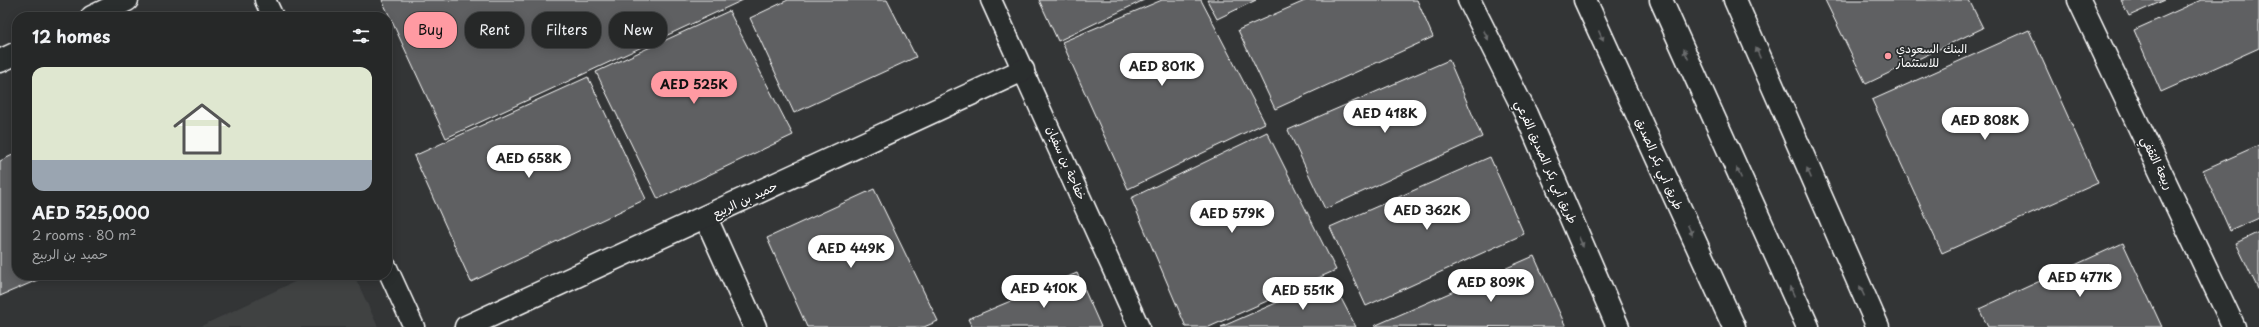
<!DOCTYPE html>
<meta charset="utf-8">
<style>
body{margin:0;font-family:"Playpen Sans","Playpen Sans Arabic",sans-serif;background:#2e3030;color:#f1f3f6;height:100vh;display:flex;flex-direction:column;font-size:15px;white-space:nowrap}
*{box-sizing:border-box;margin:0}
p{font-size:13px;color:#a4a6a8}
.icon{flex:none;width:22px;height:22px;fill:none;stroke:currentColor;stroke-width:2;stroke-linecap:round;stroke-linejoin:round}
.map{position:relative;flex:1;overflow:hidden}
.panel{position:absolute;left:12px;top:12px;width:380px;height:268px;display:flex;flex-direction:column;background:#262828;border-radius:16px;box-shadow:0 2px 10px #0003,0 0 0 1px #424445}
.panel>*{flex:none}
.top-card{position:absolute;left:404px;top:12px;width:380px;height:36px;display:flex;gap:8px}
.price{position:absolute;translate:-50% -34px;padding:0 9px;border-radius:14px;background:#fff;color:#222;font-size:13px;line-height:26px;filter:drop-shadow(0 1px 2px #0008)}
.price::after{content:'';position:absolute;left:50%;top:24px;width:12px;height:9px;margin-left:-6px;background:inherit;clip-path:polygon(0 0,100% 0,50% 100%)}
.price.selected{background:#ff9aa2;color:#111}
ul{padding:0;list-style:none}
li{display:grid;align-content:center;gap:8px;height:212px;padding:0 20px}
li span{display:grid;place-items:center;height:124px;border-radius:12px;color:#555}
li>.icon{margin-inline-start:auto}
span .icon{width:72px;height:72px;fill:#fffc;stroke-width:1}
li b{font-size:17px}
h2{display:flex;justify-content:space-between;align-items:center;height:48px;padding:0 20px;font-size:17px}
.tag{padding:0 14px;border-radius:16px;background:#262828;box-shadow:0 2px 10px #0003,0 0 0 1px #424445;font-size:14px;line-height:36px}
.tag.selected{background:#ff9aa2;color:#111}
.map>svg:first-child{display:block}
</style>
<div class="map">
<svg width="2259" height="327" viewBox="0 0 2259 327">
<rect width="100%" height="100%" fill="#333536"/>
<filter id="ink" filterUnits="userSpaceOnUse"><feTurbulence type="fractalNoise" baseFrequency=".025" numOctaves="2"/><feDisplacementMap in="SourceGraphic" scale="8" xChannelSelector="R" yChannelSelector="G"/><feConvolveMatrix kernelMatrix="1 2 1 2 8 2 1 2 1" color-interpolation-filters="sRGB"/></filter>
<g filter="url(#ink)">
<!-- built -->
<polygon fill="#404243" points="309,275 354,275 378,327 199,327"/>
<!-- building -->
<g fill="#5f6162" stroke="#fff">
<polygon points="382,0 743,0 446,138"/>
<polygon points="788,0 887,0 916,57 794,113 750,18"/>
<polygon points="1039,0 1144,0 1058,41"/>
<polygon points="1162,0 1201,0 1265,123 1128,189 1062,42"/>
<polygon points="1207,0 1256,0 1217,19"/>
<polygon points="1307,0 1417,0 1433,37 1275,109 1238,30"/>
<polygon points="1825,0 1969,0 1983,28 1866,84"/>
<polygon points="2121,0 2165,0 2129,16"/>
<polygon points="2201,0 2259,0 2259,48 2161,92 2134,30"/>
<polygon points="729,11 793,135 658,199 596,72"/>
<polygon points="2029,30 2098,183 1942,253 1872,100"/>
<polygon points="1449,60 1482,137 1325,209 1288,130"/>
<polygon points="588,77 646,199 471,282 414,156"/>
<polygon points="1267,132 1336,270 1209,327 1186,327 1131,198"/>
<polygon points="2259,145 2259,218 2230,231 2203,170"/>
<polygon points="17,153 17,275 49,275 0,296 0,161"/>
<polygon points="1490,157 1524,234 1366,306 1330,227"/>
<polygon points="874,189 938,321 924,327 807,327 767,238"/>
<polygon points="2259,232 2259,291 2236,243"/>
<polygon points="2123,243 2162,327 1988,327 1979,309"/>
<polygon points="1534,256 1566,327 1374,326"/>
<polygon points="1077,273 1101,327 972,327 968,319"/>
<polygon points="1331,279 1356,327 1221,327"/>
</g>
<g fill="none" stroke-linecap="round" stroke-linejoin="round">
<defs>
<g id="service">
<polyline points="265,0 273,17"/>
<polyline points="991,0 1139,327"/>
<polyline points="387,268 414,327"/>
</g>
<g id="minor">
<polyline points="2079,0 2234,327"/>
<polyline points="706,218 755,327"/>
<polyline points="466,327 1023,70"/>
</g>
<g id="tertiary">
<polyline points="1469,0 1526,114 1618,327"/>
<polyline points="1735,0 1878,327"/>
<polyline points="92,17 127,0"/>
<polyline points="0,61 17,53"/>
</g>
<g id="primary">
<polyline points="1585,0 1734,327"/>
<polyline points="1661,0 1808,327"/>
</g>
</defs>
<!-- service casing -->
<use href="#service" stroke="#fff" stroke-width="23"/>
<!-- minor casing -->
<use href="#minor" stroke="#fff" stroke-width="25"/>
<!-- tertiary casing -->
<use href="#tertiary" stroke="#fff" stroke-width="25"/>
<!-- primary casing -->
<use href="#primary" stroke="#fff" stroke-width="25"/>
<!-- service -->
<use href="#service" stroke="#2a2d2e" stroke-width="20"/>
<!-- minor -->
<use href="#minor" stroke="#2a2d2e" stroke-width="22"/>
<!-- tertiary -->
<use href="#tertiary" stroke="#2a2d2e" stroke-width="22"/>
<!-- primary -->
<use href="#primary" stroke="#2a2d2e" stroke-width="22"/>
</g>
<!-- one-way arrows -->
<defs><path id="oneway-solid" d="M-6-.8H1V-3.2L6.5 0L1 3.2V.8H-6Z"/></defs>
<g fill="#6a6c6d">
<use href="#oneway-solid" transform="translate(1486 35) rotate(64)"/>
<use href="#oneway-solid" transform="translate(1601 36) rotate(66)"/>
<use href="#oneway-solid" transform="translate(1758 53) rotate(-113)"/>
<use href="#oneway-solid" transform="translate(1686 54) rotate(-114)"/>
<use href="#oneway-solid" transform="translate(1739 173) rotate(-114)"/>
<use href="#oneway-solid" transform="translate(1809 173) rotate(-113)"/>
<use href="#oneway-solid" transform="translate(1690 230) rotate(66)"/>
<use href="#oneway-solid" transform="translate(1581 242) rotate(67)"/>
<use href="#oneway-solid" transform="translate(1792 291) rotate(-114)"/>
<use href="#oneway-solid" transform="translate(1862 291) rotate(-114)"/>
</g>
</g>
<!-- markers -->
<circle fill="#ff9aa2" stroke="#2a2d2e" stroke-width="1.5" cx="1888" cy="56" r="4"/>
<g text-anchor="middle" stroke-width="3.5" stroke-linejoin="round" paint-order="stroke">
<!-- poi labels -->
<g font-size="12" fill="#fff" stroke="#2a2d2e" text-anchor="start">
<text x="1896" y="53">البنك السعودي<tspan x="1896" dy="14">للاستثمار</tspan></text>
</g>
<!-- street labels -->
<g font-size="12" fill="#fff" stroke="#2a2d2e">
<text transform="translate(1546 162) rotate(66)" y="4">طريق أبي بكر الصديق الفرعي</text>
<text transform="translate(1066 163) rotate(66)" y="4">خفاجة بن سفيان</text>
<text transform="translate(2157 163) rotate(64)" y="4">ربيعة الثقفي</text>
<text transform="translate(1659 164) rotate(66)" y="4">طريق أبي بكر الصديق</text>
<text transform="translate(745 200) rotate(-25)" y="4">حميد بن الربيع</text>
</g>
</g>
</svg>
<b class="price" style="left:1162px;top:87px">AED 801K</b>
<b class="price selected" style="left:694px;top:105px">AED 525K</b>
<b class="price" style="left:1385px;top:134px">AED 418K</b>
<b class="price" style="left:1985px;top:141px">AED 808K</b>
<b class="price" style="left:529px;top:179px">AED 658K</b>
<b class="price" style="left:1427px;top:231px">AED 362K</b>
<b class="price" style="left:1232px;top:234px">AED 579K</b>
<b class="price" style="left:851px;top:269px">AED 449K</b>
<b class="price" style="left:2080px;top:298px">AED 477K</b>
<b class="price" style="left:1491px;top:303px">AED 809K</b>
<b class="price" style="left:1044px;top:309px">AED 410K</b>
<b class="price" style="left:1303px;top:311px">AED 551K</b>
<div class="top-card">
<a class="tag selected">Buy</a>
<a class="tag">Rent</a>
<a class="tag">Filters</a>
<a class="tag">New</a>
</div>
<section class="panel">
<h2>12 homes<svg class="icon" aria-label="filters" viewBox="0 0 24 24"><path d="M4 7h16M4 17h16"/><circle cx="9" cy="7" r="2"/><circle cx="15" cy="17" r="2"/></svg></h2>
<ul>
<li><span style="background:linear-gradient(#dfe7d0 75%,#9aa5b1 0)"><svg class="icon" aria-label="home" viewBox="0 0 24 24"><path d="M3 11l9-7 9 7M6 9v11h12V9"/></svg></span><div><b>AED 525,000</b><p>2 rooms · 80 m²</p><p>حميد بن الربيع</p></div></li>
</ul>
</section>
</div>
